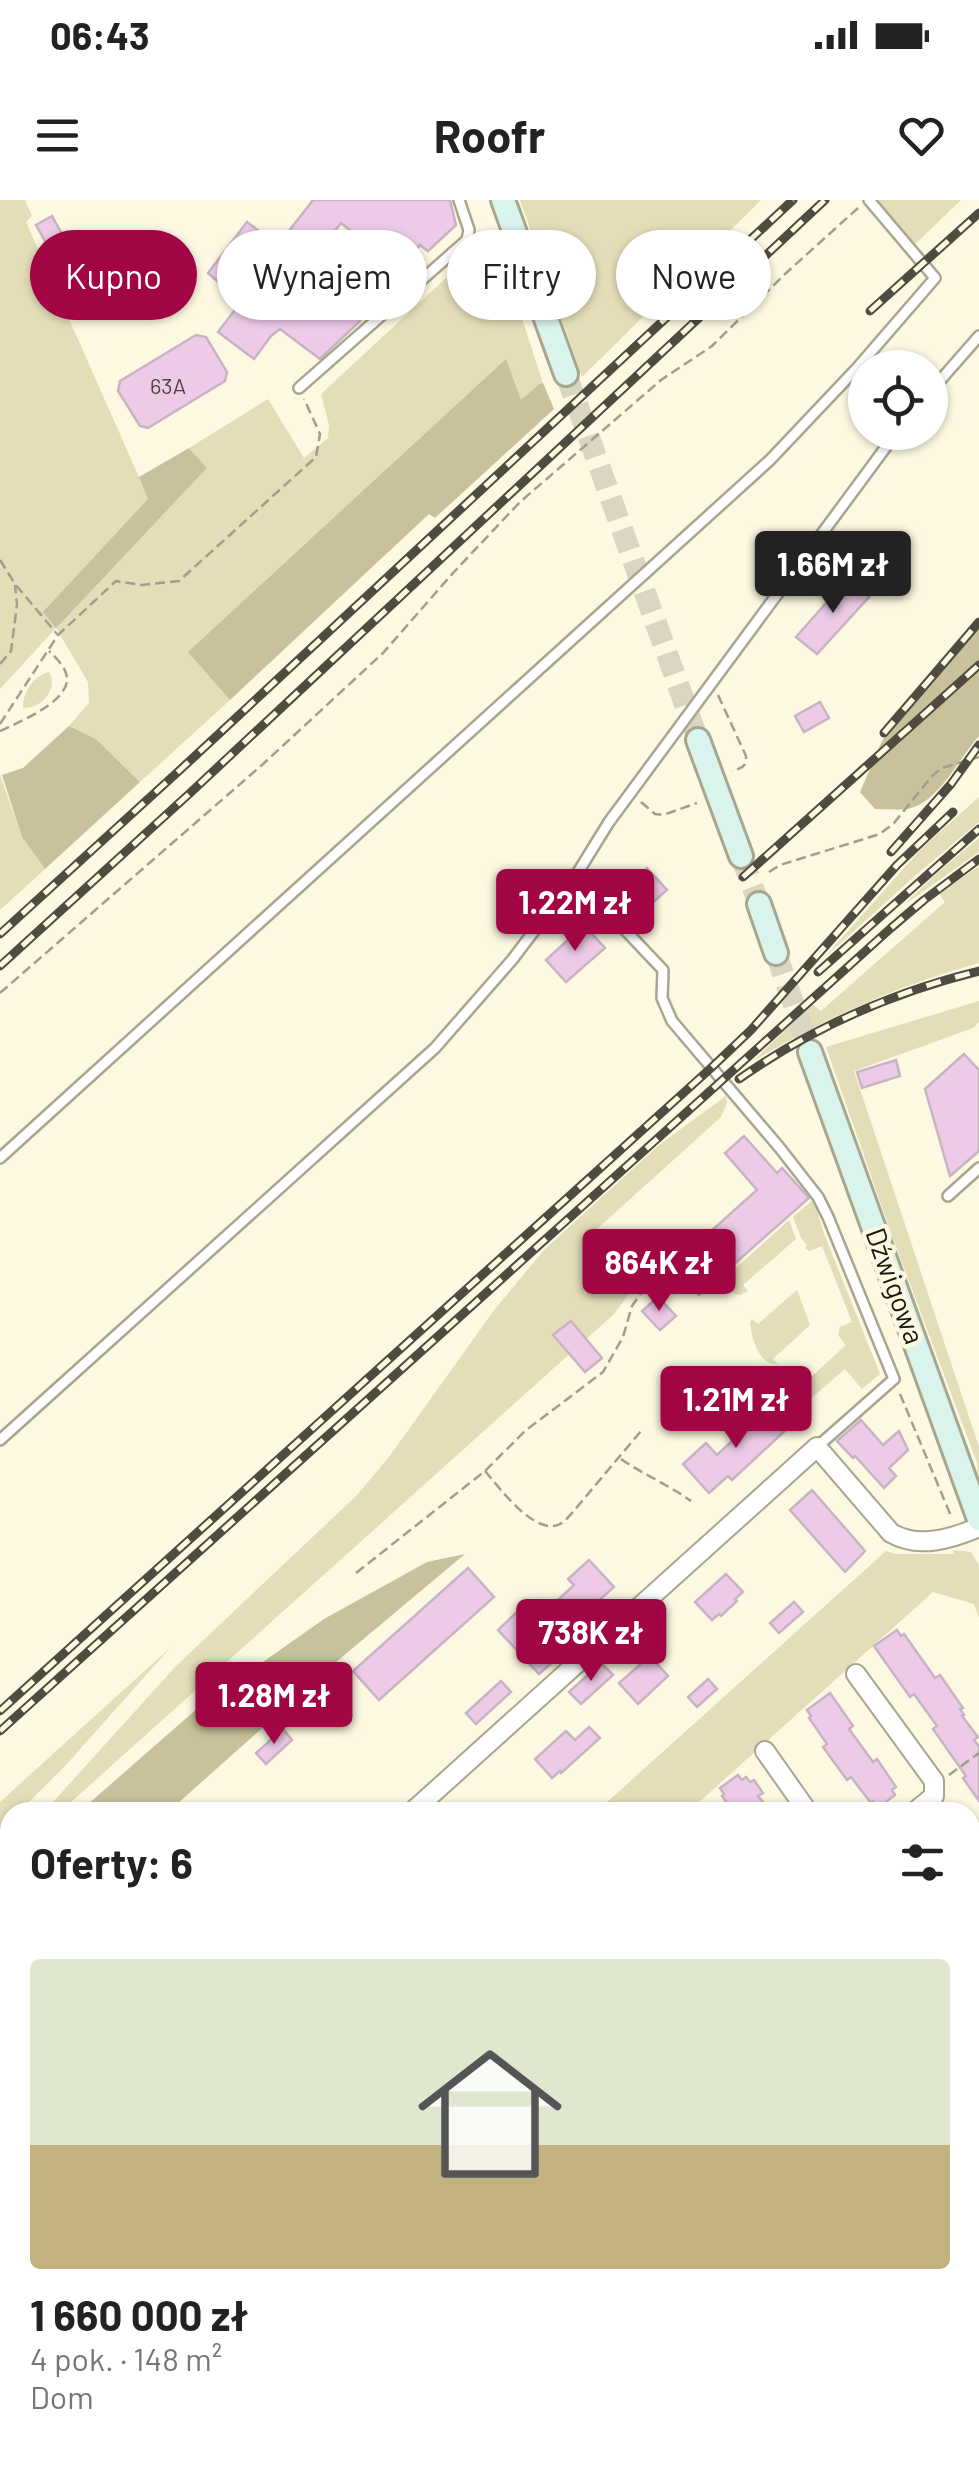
<!DOCTYPE html>
<html lang="pl">
<meta charset="utf-8">
<style>
body{margin:0;font-family:Barlow,sans-serif;background:#f2f2f2;color:#222;height:100vh;display:flex;flex-direction:column;font-size:38px;white-space:nowrap}
*{box-sizing:border-box;margin:0}
p{font-size:32px;color:#767676}
.icon{flex:none;width:55px;height:55px;fill:none;stroke:currentColor;stroke-width:2;stroke-linecap:round;stroke-linejoin:round}
.map{position:relative;flex:1;overflow:hidden}
.sheet{position:absolute;left:0px;top:1602px;width:980px;height:672px;display:flex;flex-direction:column;background:#fff;border-radius:30px 30px 0 0;box-shadow:0 2px 8px #0004}
.sheet>*{flex:none}
.guide{position:absolute;left:30px;top:30px;width:920px;height:90px;display:flex;gap:20px}
.buttons{position:absolute;left:848px;top:150px;display:grid;gap:20px}
.buttons a{display:grid;place-items:center;width:100px;height:100px;border-radius:50%;background:#fff;box-shadow:0 2px 8px #0004;font-size:50px}
.price{position:absolute;translate:-50% -85px;padding:0 22px;border-radius:10px;background:#a10544;color:#fff;font-size:32px;line-height:65px;filter:drop-shadow(0 2px 5px #0008)}
.price::after{content:'';position:absolute;left:50%;top:60px;width:30px;height:22px;margin-left:-15px;background:inherit;clip-path:polygon(0 0,100% 0,50% 100%)}
.price.selected{background:#222;color:#fff}
ul{padding:0;list-style:none}
li{display:grid;align-content:center;gap:20px;height:530px;padding:0 30px}
li span{display:grid;place-items:center;height:310px;border-radius:10px;color:#555}
li>.icon{margin-inline-start:auto}
span .icon{width:180px;height:180px;fill:#fffc;stroke-width:1}
li b{font-size:42px}
h2{display:flex;justify-content:space-between;align-items:center;height:120px;padding:0 30px;font-size:42px}
.pill{padding:0 35px;border-radius:45px;background:#fff;box-shadow:0 2px 8px #0004;font-size:35px;line-height:90px}
.pill.selected{background:#a10544;color:#fff}
.status{display:flex;justify-content:space-between;align-items:center;height:70px;padding:0 50px;background:#fff;direction:ltr}
.status svg{height:28px;fill:currentColor}
header{display:flex;justify-content:space-between;align-items:center;height:130px;padding:0 30px;background:#fff;font-size:45px;font-weight:700}
.map>svg:first-child{display:block}
</style>
<div class="status"><b>06:43</b><svg viewBox="0 0 49 12"><path d="M0 12V9h3v3zM5 12V6h3v6zM10 12V3h3v9zM15 12V0h3v12zM26 1h20v11H26zM47 4h2v5h-2z"/></svg></div>
<header><svg class="icon" aria-label="menu" viewBox="0 0 24 24"><path d="M4 6h16M4 12h16M4 18h16"/></svg>Roofr<svg class="icon" aria-label="heart" viewBox="0 0 24 24"><path d="M12 20l-8-8c-3-5 5-10 8-4 3-6 11-1 8 4z"/></svg></header>
<div class="map">
<svg width="979" height="2273" viewBox="0 0 979 2273">
<rect width="100%" height="100%" fill="#fcf8e1"/>
<!-- green -->
<g fill="#e3ddb8">
<polygon points="0,0 25,0 32,16 26,22 158,320 207,268 189,248 268,199 304,258 328,238 329,225 321,194 487,40 495,36 543,183 539,184 521,201 506,160 189,452 230,500 140,582 96,539 69,526 89,503 88,482 56,428 0,489"/>
<polygon points="520,0 761,0 582,177"/>
<polygon points="878,0 961,0 915,44 882,9"/>
<path d="M49,472c10,17 -8,37 -26,36 0,-16 9,-31 26,-36z"/>
<polygon points="0,575 22,637 45,669 0,710"/>
<polygon points="979,597 979,622 917,674 825,757 922,648"/>
<polygon points="979,638 979,652 904,705 938,672"/>
<path d="M979,666v97c-85,24 -152,54 -227,99l60,-58 9,7 124,-109 -6,-8z"/>
<polygon points="979,801 979,822 973,828 854,871 979,1247 979,1283 977,1263 891,1033 826,847"/>
<polygon points="726,896 727,903 721,917 597,1029 641,1078 614,1114 60,1612 44,1612 176,1466 356,1296 389,1257 495,1109 544,1050 659,945"/>
<polygon points="814,999 823,1031 880,1174 862,1189 845,1169 800,1208 788,1192 805,1176 809,1179 846,1145 838,1135 840,1127 852,1122 822,1046 809,1051 805,1048 807,1045 801,1038 793,1017"/>
<polygon points="789,1020 796,1039 743,1085 748,1091 740,1095 734,1094 723,1080"/>
<path d="M797,1090l13,35 -37,34 5,5c-19,2 -26,-25 -28,-41l2,-4 6,5z"/>
<polygon points="953,1350 971,1352 979,1365 979,1418 974,1404 933,1392 688,1612 596,1612 886,1351 895,1354 954,1354"/>
<polygon points="171,1447 65,1566 19,1612 10,1612 10,1621 0,1630 0,1602"/>
<polygon points="970,2078 979,2081 979,2273 801,2273 790,2265 970,2265"/>
</g>
<!-- forest -->
<g fill="#c8c19b">
<polygon points="506,159 521,200 539,184 543,183 554,209 435,318 429,314 230,500 188,452"/>
<polygon points="189,248 207,268 56,428 43,412 148,299 139,277"/>
<path d="M979,426v110c-20,22 -41,68 -72,73 -10,1 -21,0 -32,0l-15,-17 22,-51 57,-73z"/>
<polygon points="69,526 96,539 140,582 45,669 22,637 2,575 23,568"/>
<polygon points="465,1354 342,1457 168,1612 79,1612 199,1507 324,1419 427,1362"/>
<polygon points="10,1673 10,1737 0,1745 0,1682"/>
</g>
<!-- water -->
<polygon fill="#bae2f8" points="970,2099 979,2106 979,2273 879,2273 882,2265 970,2265"/>
<!-- building -->
<g fill="#edcbe7" stroke="#c7b3c3" stroke-width="2.5">
<polygon points="313,0 450,0 456,25 428,51 420,45 382,95 365,82 383,57 341,23 307,67 354,104 360,121 320,159 280,129 271,136 254,159 218,132 241,102 208,73 247,22 278,45"/>
<polygon points="52,16 67,43 51,52 36,25"/>
<polygon points="132,34 155,53 140,72 117,53"/>
<polygon points="144,76 166,93 158,104 136,87"/>
<polygon points="196,135 206,137 227,172 225,181 148,228 140,226 118,191 120,181"/>
<polygon points="848,378 869,397 817,454 796,437"/>
<polygon points="820,502 829,518 804,532 795,516"/>
<polygon points="647,668 667,690 633,720 614,698"/>
<polygon points="584,725 605,748 566,782 546,760"/>
<polygon points="964,854 979,870 979,951 950,976 925,889"/>
<polygon points="896,860 900,876 862,888 857,872"/>
<polygon points="744,936 777,973 782,968 809,998 699,1095 673,1065 757,990 725,953"/>
<polygon points="658,1097 676,1116 660,1130 642,1111"/>
<polygon points="571,1121 602,1158 585,1172 553,1135"/>
<polygon points="770,1206 789,1227 732,1280 728,1276 709,1293 683,1264 706,1243 717,1255"/>
<polygon points="861,1220 883,1245 899,1231 908,1250 889,1268 896,1276 884,1288 855,1256 853,1258 837,1241"/>
<polygon points="812,1290 865,1351 845,1372 790,1310"/>
<polygon points="589,1360 614,1387 566,1430 564,1427 543,1447 555,1460 539,1474 498,1430 517,1412 530,1426 574,1385 568,1379"/>
<polygon points="468,1368 494,1397 379,1500 353,1471"/>
<polygon points="726,1374 743,1392 735,1399 737,1401 721,1416 719,1414 712,1420 695,1402"/>
<polygon points="794,1402 803,1412 779,1433 770,1423"/>
<polygon points="897,1430 901,1436 904,1434 935,1478 940,1475 963,1508 960,1509 964,1515 962,1516 978,1537 974,1540 979,1546 979,1601 963,1578 966,1576 933,1529 937,1526 914,1494 910,1497 874,1446"/>
<polygon points="650,1456 668,1476 638,1504 619,1483"/>
<polygon points="601,1463 613,1475 581,1504 569,1492"/>
<polygon points="708,1479 717,1489 697,1507 688,1497"/>
<polygon points="501,1481 511,1492 476,1524 466,1513"/>
<polygon points="830,1493 853,1526 849,1529 873,1562 877,1559 896,1587 892,1590 895,1595 878,1608 873,1601 871,1603 851,1577 847,1580 823,1547 827,1544 809,1518 811,1516 807,1510"/>
<polygon points="589,1527 600,1538 561,1573 560,1571 552,1578 535,1559 566,1531 575,1540"/>
<polygon points="283,1529 292,1540 266,1564 256,1553"/>
<polygon points="738,1575 742,1580 746,1577 750,1582 754,1580 763,1593 758,1596 771,1612 733,1612 722,1596 724,1594 720,1588"/>
</g>
<g fill="none" stroke-linecap="round" stroke-linejoin="round">
<!-- secondary-tunnel -->
<g stroke="#dad6c2" stroke-width="22" stroke-dasharray="22 11" stroke-linecap="butt">
<polyline points="566,174 698,540"/>
<polyline points="741,656 759,704"/>
<polyline points="776,753 810,852"/>
</g>
<defs>
<g id="service">
<polyline points="299,188 467,40 469,30 459,0"/>
<polyline points="930,192 979,136"/>
<polyline points="575,677 663,770 662,798 672,821 779,947 818,997 828,1017 894,1179 817,1247"/>
<polyline points="0,958 770,260 858,167 935,78 869,0"/>
<polyline points="948,996 979,968"/>
<polyline points="0,1240 435,848 512,760 575,677 609,622 897,232"/>
</g>
<g id="minor">
<polyline points="856,1474 934,1581 934,1596 918,1609 921,1612"/>
<polyline points="765,1551 808,1612"/>
<path d="M412,1612l405,-365 74,86c28,16 60,6 88,-6"/>
<polyline points="970,1681 979,1693"/>
<polyline points="970,1725 979,1719"/>
<polyline points="970,2060 979,2063"/>
<polyline points="0,2161 10,2154"/>
<polyline points="0,2177 10,2176"/>
<polyline points="762,2265 771,2273"/>
<polyline points="42,2273 44,2265"/>
<polyline points="303,2273 303,2265"/>
<polyline points="548,2273 548,2265"/>
</g>
<g id="secondary">
<polyline points="503,0 566,174"/>
<polyline points="698,540 741,656"/>
<polyline points="759,704 776,753"/>
<polyline points="810,852 979,1319"/>
</g>
</defs>
<!-- service casing -->
<use href="#service" stroke="#a9a690" stroke-width="14"/>
<!-- minor casing -->
<use href="#minor" stroke="#a9a690" stroke-width="22"/>
<!-- secondary casing -->
<use href="#secondary" stroke="#a9a690" stroke-width="28"/>
<!-- path -->
<g stroke="#a09e8d" stroke-width="2.5" stroke-dasharray="10 5" stroke-linecap="butt">
<polyline points="0,360 15,384 57,434"/>
<polyline points="0,464 11,451 17,405 15,385"/>
<path d="M718,495l28,61c1,11 -5,12 -14,15"/>
<polyline points="0,524 58,435 116,381 142,385 179,381 316,257 320,234 304,199"/>
<path d="M0,531c17,-8 69,-29 67,-53 -1,-11 -11,-20 -18,-27"/>
<polyline points="641,602 655,614 663,615 697,603"/>
<polyline points="769,672 780,665 880,634 894,623 932,576 942,568 979,557"/>
<polyline points="0,793 262,565 383,453 453,373 520,302 661,180 712,146 785,74 858,8"/>
<polyline points="900,1194 951,1316"/>
<path d="M621,1259c23,16 48,26 70,42"/>
<path d="M485,1271c14,16 50,66 75,53 5,-2 8,-7 12,-11l69,-82"/>
<polyline points="356,1373 485,1271 525,1231 603,1172 623,1137 632,1106 650,1080 659,1072"/>
<polyline points="949,1575 979,1553"/>
<polyline points="970,1861 979,1855"/>
<polyline points="860,2265 863,2273"/>
</g>
<!-- service -->
<use href="#service" stroke="#fff" stroke-width="9"/>
<!-- minor -->
<use href="#minor" stroke="#fff" stroke-width="18"/>
<!-- secondary -->
<use href="#secondary" stroke="#d8f4ec" stroke-width="22"/>
<defs>
<g id="rail">
<polyline points="870,111 979,13"/>
<polyline points="884,533 979,422"/>
<polyline points="891,652 951,584 979,545"/>
<polyline points="743,677 979,465"/>
<polyline points="0,734 181,569 793,0"/>
<polyline points="0,766 189,594 825,0"/>
<polyline points="818,772 979,629"/>
<path d="M739,879c73,-51 154,-87 240,-108"/>
<polyline points="0,1511 711,868 751,830 897,665 953,612"/>
<polyline points="0,1531 891,728 924,700 979,659"/>
</g>
</defs>
<!-- rail casing -->
<use href="#rail" stroke="#4e4c41" stroke-width="9"/>
<!-- rail -->
<use href="#rail" stroke="#fcf8e1" stroke-width="5" stroke-dasharray="15" stroke-linecap="butt"/>
</g>
<g text-anchor="middle" stroke-width="9" stroke-linejoin="round" paint-order="stroke">
<!-- number labels -->
<g font-size="22" fill="#4e4546">
<text x="168" y="194">63A</text>
</g>
<!-- street labels -->
<g font-size="28" fill="#191810" stroke="#fcf8e1">
<text transform="translate(895 1086) rotate(70)" y="10">Dźwigowa</text>
</g>
</g>
</svg>
<div class="buttons">
<a><svg class="icon" aria-label="locate" viewBox="0 0 24 24"><circle cx="12" cy="12" r="6"/><path d="M12 2v4M12 18v4M2 12h4M18 12h4"/></svg></a>
</div>
<b class="price selected" style="left:833px;top:416px">1.66M zł</b>
<b class="price" style="left:575px;top:754px">1.22M zł</b>
<b class="price" style="left:659px;top:1114px">864K zł</b>
<b class="price" style="left:736px;top:1251px">1.21M zł</b>
<b class="price" style="left:591px;top:1484px">738K zł</b>
<b class="price" style="left:274px;top:1547px">1.28M zł</b>
<div class="guide">
<a class="pill selected">Kupno</a>
<a class="pill">Wynajem</a>
<a class="pill">Filtry</a>
<a class="pill">Nowe</a>
</div>
<section class="sheet">
<h2>Oferty: 6<svg class="icon" aria-label="filters" viewBox="0 0 24 24"><path d="M4 7h16M4 17h16"/><circle cx="9" cy="7" r="2"/><circle cx="15" cy="17" r="2"/></svg></h2>
<ul>
<li><span style="background:linear-gradient(#dfe7d0 60%,#c2b280 0)"><svg class="icon" aria-label="home" viewBox="0 0 24 24"><path d="M3 11l9-7 9 7M6 9v11h12V9"/></svg></span><div><b>1 660 000 zł</b><p>4 pok. · 148 m²</p><p>Dom</p></div></li>
</ul>
</section>
</div>
